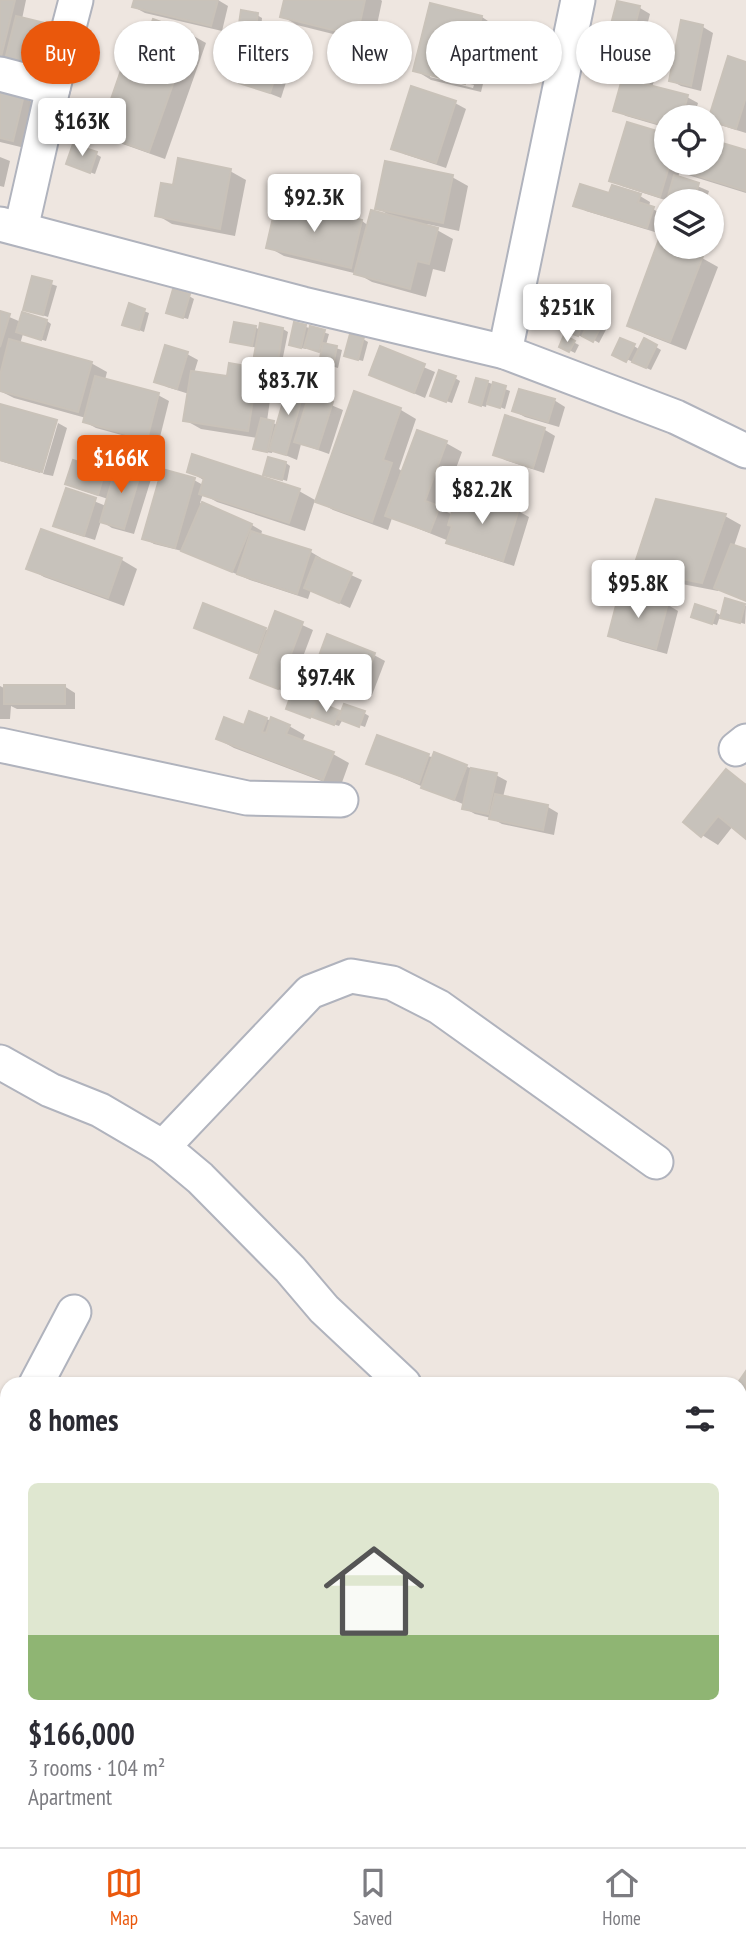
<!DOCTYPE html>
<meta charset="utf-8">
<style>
body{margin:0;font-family:"PT Sans Narrow",sans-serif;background:#f7f7f7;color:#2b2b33;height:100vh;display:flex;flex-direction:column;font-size:26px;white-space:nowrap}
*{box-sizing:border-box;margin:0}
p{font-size:23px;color:#7c7c81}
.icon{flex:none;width:38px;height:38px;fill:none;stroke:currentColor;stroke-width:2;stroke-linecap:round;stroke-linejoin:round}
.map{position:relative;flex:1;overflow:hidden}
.panel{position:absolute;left:0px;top:1377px;width:747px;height:471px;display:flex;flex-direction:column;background:#fff;border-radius:21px 21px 0 0;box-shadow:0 2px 5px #0004}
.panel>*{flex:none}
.banner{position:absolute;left:21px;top:21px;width:705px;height:63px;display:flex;gap:14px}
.controls{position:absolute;left:654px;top:105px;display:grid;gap:14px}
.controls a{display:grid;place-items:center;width:70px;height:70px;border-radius:50%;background:#fff;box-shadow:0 2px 5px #0004;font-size:35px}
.price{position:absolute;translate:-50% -60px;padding:0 16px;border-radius:7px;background:#fff;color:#222;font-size:23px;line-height:46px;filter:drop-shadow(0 2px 4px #0008)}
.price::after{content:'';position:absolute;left:50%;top:42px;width:21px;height:16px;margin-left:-10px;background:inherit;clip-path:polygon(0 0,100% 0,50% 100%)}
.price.current{background:#ea580c;color:#fff}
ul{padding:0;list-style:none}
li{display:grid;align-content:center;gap:14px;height:371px;padding:0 28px}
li+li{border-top:2px solid #e1e1e2}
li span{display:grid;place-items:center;height:217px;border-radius:10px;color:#555}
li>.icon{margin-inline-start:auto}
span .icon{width:126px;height:126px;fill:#fffc;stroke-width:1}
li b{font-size:30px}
h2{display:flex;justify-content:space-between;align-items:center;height:84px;padding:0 28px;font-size:30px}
.chip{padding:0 24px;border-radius:32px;background:#fff;box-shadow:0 2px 5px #0004;font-size:24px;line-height:63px}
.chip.current{background:#ea580c;color:#fff}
.menu{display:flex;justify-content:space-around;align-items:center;height:98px;border-top:2px solid #e1e1e2;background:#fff;font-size:19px;color:#7c7c81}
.menu a{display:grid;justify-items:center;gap:4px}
.menu .current{color:#ea580c}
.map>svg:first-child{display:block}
</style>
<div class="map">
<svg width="746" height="1847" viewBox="0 0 746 1847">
<rect width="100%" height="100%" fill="#eee6e0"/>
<!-- shadow -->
<g fill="#0003" fill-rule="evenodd">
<path d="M0,0h26l-4,19 27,7 10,6 -9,41 -50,-14zM17,61l31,7 -1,4z"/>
<polygon points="136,0 218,0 228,6 222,31 145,13 134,7"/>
<polygon points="285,0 381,0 382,1 373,44 297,25 282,16"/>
<polygon points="619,3 640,8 650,14 636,69 655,78 652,87 687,97 698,103 694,117 667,117 667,128 626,116 615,110 628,64 605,54"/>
<polygon points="257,15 262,18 261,29 241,23"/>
<path d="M482,17l15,10 -16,65 -50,-12 -16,-10zM430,74l44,11 -1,3 -43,-11z"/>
<polygon points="703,27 713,33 701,91 681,86 670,80"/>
<polygon points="190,34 206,43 165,159 117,142 101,133 142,54"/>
<polygon points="241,49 246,52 245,58 227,52"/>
<polygon points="729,58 746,63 746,133 720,125 710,117"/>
<polygon points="280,60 291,67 281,98 241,82"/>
<polygon points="0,91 23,97 39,106 29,149 0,142"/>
<polygon points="455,103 466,109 446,168 404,154 394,148"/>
<polygon points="746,152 746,193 688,175 680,170 678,178 709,191 706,201 668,201 622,186 611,180 667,163 712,163"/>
<polygon points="96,154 101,157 95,174 73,166"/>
<polygon points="0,157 10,161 4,187 0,186"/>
<polygon points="230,171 246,180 235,236 172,224 157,215 174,187"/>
<polygon points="452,177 468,186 459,231 427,224 426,227 437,230 453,239 445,272 433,269 426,297 372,282 358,274 284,256 268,247 362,221 369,226 391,216 377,208"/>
<polygon points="610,195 640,196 650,202 649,207 664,215 658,233 586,211 576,205"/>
<polygon points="667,247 673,247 702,258 718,267 686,350 645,334 629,325"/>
<polygon points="33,278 57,286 48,317 25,309"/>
<polygon points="189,296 194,299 188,319 173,315"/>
<polygon points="130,306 149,313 144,332 124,324"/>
<polygon points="0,313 21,322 47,321 51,324 46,341 23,334 20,344 91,363 107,372 105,380 158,395 169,401 158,445 96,428 85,422 86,418 14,398 0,391"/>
<polygon points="595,314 610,322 599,343 584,334 583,337 566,331 566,316 589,326"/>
<polygon points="296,324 329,334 326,345 342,350 338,368 321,363 323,353 306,347 306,349 296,347"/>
<polygon points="255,327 260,330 283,329 288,332 282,362 260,358 256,355 257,348 232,341"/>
<polygon points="565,338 579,345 575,353 561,346"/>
<polygon points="363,339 368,342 363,361 351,358"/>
<polygon points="645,340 661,350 651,370 615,354 634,346 640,350"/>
<polygon points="381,349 435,372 425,398 371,375"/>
<polygon points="187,354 198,360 194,373 228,378 258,369 273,379 267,421 278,425 291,381 316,391 314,398 343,410 329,454 301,444 297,460 273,450 272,453 260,451 257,438 201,429 185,420 189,394 167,387 156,381"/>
<polygon points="455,378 460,381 452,403 437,398"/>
<polygon points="487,382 510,391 505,409 487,402 486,407 476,404"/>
<polygon points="355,394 401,410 416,419 399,469 403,472 446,443 462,452 441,509 453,515 471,505 474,496 518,511 529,517 514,566 459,548 449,541 392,518 388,530 333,510 318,501"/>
<polygon points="554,400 565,407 559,427 525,417 514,411"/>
<polygon points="0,406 55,421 40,473 0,461"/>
<polygon points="506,418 545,430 555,436 544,473 505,460 495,454"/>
<polygon points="58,423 67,428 53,476 43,474"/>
<polygon points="286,463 290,466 287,481 265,474"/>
<polygon points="141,469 152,476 134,534 112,528 101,521 95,540 66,531 55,525 67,490 106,506 108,499 78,489 67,483 105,472 115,478"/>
<polygon points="189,471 299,491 315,500 305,531 217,502 203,494 200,503 252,525 262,531 261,535 311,552 321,558 320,561 362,580 350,608 311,590 308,599 250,580 186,552 154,544 144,538 194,480 203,485 205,481"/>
<polygon points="657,501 725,516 741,525 734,546 746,551 746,601 719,589 718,591 651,578 635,569"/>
<polygon points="42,531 122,560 137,569 124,606 44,577 29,568"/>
<polygon points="621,592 668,605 678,611 667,654 620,641 610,635"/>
<polygon points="726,600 746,606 745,624 720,616 717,625 698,619 715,612 722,616"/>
<polygon points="204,606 269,631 276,613 313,630 289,694 252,677 260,655 196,628"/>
<polygon points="374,655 385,661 372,695 315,671"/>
<polygon points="0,686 6,689 64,686 75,693 75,709 17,709 11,706 10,719 0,719"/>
<polygon points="316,703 342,714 364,713 369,716 365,727 343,719 339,726 293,711"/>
<polygon points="266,719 289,726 305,735 302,742 333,754 349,763 340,788 234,748 218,739"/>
<polygon points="428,756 496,775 507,781 503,797 548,807 558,813 554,835 502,824 491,818 475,814 464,808 465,805 368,763"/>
<polygon points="726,771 746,784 746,837 733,826 718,845 702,835"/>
</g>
<!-- building -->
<g fill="#c7c2bb" stroke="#c9c2b9" stroke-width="2">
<polygon points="0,0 15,0 1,57 0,57"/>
<polygon points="134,0 218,0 211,26 132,7"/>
<polygon points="284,0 365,0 357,36 280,17"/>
<polygon points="617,1 640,6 626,62 603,55"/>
<polygon points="430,3 482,16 465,84 413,71"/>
<polygon points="241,10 258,13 256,27 239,24"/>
<polygon points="16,16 49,24 39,68 5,60"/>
<polygon points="153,19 191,33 149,152 99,134 129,47 141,52"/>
<polygon points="681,20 703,25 691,86 669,81"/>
<polygon points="227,44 242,48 240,57 225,53"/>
<polygon points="250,48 281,59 270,93 239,83"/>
<polygon points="728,56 746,62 746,97 736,129 712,121 712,117 709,117"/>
<polygon points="626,65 645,70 641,83 688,95 682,117 667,117 667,126 613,111"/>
<polygon points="411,86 456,101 436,163 391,149"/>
<polygon points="0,90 24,95 13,141 0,138"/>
<polygon points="627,122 667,134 667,163 670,163 660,197 609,181"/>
<polygon points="712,140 746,150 746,191 676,169 678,163 712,163"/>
<polygon points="73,144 97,152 90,173 66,164"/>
<polygon points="178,158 231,169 220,229 155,216 161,183 173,185"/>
<polygon points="385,161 453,175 443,223 375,209"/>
<polygon points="674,175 699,183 694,201 667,201 667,211 664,210"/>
<polygon points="580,184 609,193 612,185 641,194 638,202 654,207 647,228 573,206"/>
<polygon points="277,200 362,220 351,268 266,248"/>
<polygon points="371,210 438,228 429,264 417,261 410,289 354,274"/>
<polygon points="659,239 667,242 667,247 678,247 703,256 670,342 627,326"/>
<polygon points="32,276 52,281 43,315 23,310"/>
<polygon points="173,289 190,294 183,318 166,313"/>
<polygon points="129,303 145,309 139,330 122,325"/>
<polygon points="0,311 10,314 0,347"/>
<polygon points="594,311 606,317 593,342 582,336"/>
<polygon points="22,312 47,320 41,340 16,332"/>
<polygon points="565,314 583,321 578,336 559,329"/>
<polygon points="234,322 256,326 252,346 230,342"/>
<polygon points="294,322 306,325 301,348 289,345"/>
<polygon points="260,323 283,328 278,361 254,356"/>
<polygon points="310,326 325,330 319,352 304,347"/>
<polygon points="350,334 364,337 358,360 344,356"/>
<polygon points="564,335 575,341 569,352 559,347"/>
<polygon points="620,338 635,344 626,362 612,355"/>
<polygon points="644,338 657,345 646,368 632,362"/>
<polygon points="9,339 92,362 78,412 0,391 0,375"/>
<polygon points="323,343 337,346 333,366 319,363"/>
<polygon points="165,345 188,352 177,389 154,382"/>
<polygon points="380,346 425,364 414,393 369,375"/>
<polygon points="229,363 258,368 248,431 183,421 191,371 227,376"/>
<polygon points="439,370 456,376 446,402 430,396"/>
<polygon points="95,376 159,393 147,440 83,422"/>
<polygon points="290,378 306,383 286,455 269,450"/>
<polygon points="476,378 488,381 481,406 469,402"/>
<polygon points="493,382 506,386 500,408 487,404"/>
<polygon points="519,389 555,399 548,422 512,411"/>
<polygon points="354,391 401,408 383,460 392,463 372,522 315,502"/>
<polygon points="309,395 333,402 318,449 294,442"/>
<polygon points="0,404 57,420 42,472 0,460"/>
<polygon points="505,415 545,428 533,468 493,455"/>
<polygon points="261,418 274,421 267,452 253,449"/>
<polygon points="417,430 447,441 425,501 440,506 430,532 385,516"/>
<polygon points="192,454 300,489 289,523 199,494 204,478 187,472"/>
<polygon points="268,457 286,462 282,480 263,475"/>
<polygon points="73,460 105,471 98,495 65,484"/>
<polygon points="118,460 142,468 124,529 100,522"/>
<polygon points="162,469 195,478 175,548 142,539"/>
<polygon points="66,488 96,498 84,536 53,526"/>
<polygon points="473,494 519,509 503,561 446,543 452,526 448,525 456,498 470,502"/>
<polygon points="656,499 726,514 702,583 633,569"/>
<polygon points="202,502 252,524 232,572 181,551"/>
<polygon points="41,529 122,558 108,598 26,569"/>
<polygon points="251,531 311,550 297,594 237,574"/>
<polygon points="731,544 746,549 746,601 714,588"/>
<polygon points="316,557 352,573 339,603 304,588"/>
<polygon points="620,590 668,603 656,649 608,636"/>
<polygon points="725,598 745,604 740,623 720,618"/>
<polygon points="203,603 266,628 257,653 194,628"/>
<polygon points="695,604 716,611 712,624 691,617"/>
<polygon points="275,611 303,622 278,689 250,678"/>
<polygon points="327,634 375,653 361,691 313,672"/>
<rect x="4" y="685" width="61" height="19"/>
<polygon points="292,692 317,701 310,718 286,709"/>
<polygon points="318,702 340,711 334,725 312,717"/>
<polygon points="344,704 365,711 359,727 338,719"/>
<polygon points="249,711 267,718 262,732 266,733 271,717 290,725 286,734 334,752 323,780 216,739 224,717 244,725"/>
<polygon points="377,735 429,754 419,783 366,764"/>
<polygon points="434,752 467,765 454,800 421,788"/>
<polygon points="471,768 497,773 488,814 462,809"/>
<polygon points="726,769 746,785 746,839 718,816 701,837 683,822"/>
<polygon points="495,794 548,805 543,830 489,819"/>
<polygon points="746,1371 746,1438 740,1434 740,1384 737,1384"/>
</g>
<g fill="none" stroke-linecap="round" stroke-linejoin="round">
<defs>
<g id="street">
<polyline points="0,74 53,88"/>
<polyline points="0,224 303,304 505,352 676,417 746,451"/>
<polyline points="21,229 53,88 76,0"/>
<polyline points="505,352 578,0"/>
<polyline points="0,745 247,798 341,800"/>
<polyline points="736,749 746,741"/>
<polyline points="0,1062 50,1090 100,1110 163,1147 200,1178 290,1269 324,1309 404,1384"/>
<polyline points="163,1147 310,992 351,976 392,983 439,1007 656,1162"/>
<polyline points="36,1384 74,1312"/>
<polyline points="0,1465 7,1448"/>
<polyline points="0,1764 7,1766"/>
<polyline points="225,1841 243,1847"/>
<polyline points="329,1847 332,1841"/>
</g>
</defs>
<!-- street casing -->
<use href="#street" stroke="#b0b3bd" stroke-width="37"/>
<!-- street -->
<use href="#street" stroke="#fff" stroke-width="33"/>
</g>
</svg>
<div class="controls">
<a><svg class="icon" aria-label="locate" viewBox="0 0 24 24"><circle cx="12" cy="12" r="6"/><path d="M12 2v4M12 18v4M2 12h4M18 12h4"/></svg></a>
<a><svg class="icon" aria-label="layers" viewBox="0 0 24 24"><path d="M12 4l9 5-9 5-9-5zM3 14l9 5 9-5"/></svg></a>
</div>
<b class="price" style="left:82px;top:158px">$163K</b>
<b class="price" style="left:314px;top:234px">$92.3K</b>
<b class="price" style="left:567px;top:344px">$251K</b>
<b class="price" style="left:288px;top:417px">$83.7K</b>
<b class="price current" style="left:121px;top:495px">$166K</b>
<b class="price" style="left:482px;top:526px">$82.2K</b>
<b class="price" style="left:638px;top:620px">$95.8K</b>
<b class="price" style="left:326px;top:714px">$97.4K</b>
<div class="banner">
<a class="chip current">Buy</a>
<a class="chip">Rent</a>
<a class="chip">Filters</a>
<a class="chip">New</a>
<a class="chip">Apartment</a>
<a class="chip">House</a>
</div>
<section class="panel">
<h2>8 homes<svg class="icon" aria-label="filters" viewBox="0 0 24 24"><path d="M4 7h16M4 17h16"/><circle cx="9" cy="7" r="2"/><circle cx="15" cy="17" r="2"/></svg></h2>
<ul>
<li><span style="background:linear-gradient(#dfe7d0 70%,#8fb573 0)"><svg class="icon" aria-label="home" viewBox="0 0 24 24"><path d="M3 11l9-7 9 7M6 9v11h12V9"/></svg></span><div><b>$166,000</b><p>3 rooms · 104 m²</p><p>Apartment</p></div></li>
</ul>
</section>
</div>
<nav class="menu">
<a class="current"><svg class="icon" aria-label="map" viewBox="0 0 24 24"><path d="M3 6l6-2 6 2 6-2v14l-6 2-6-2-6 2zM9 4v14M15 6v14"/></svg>Map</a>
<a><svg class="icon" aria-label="saved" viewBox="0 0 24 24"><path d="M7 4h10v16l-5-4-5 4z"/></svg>Saved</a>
<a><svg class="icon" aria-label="home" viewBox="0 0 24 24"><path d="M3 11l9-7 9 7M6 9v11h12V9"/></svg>Home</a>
</nav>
